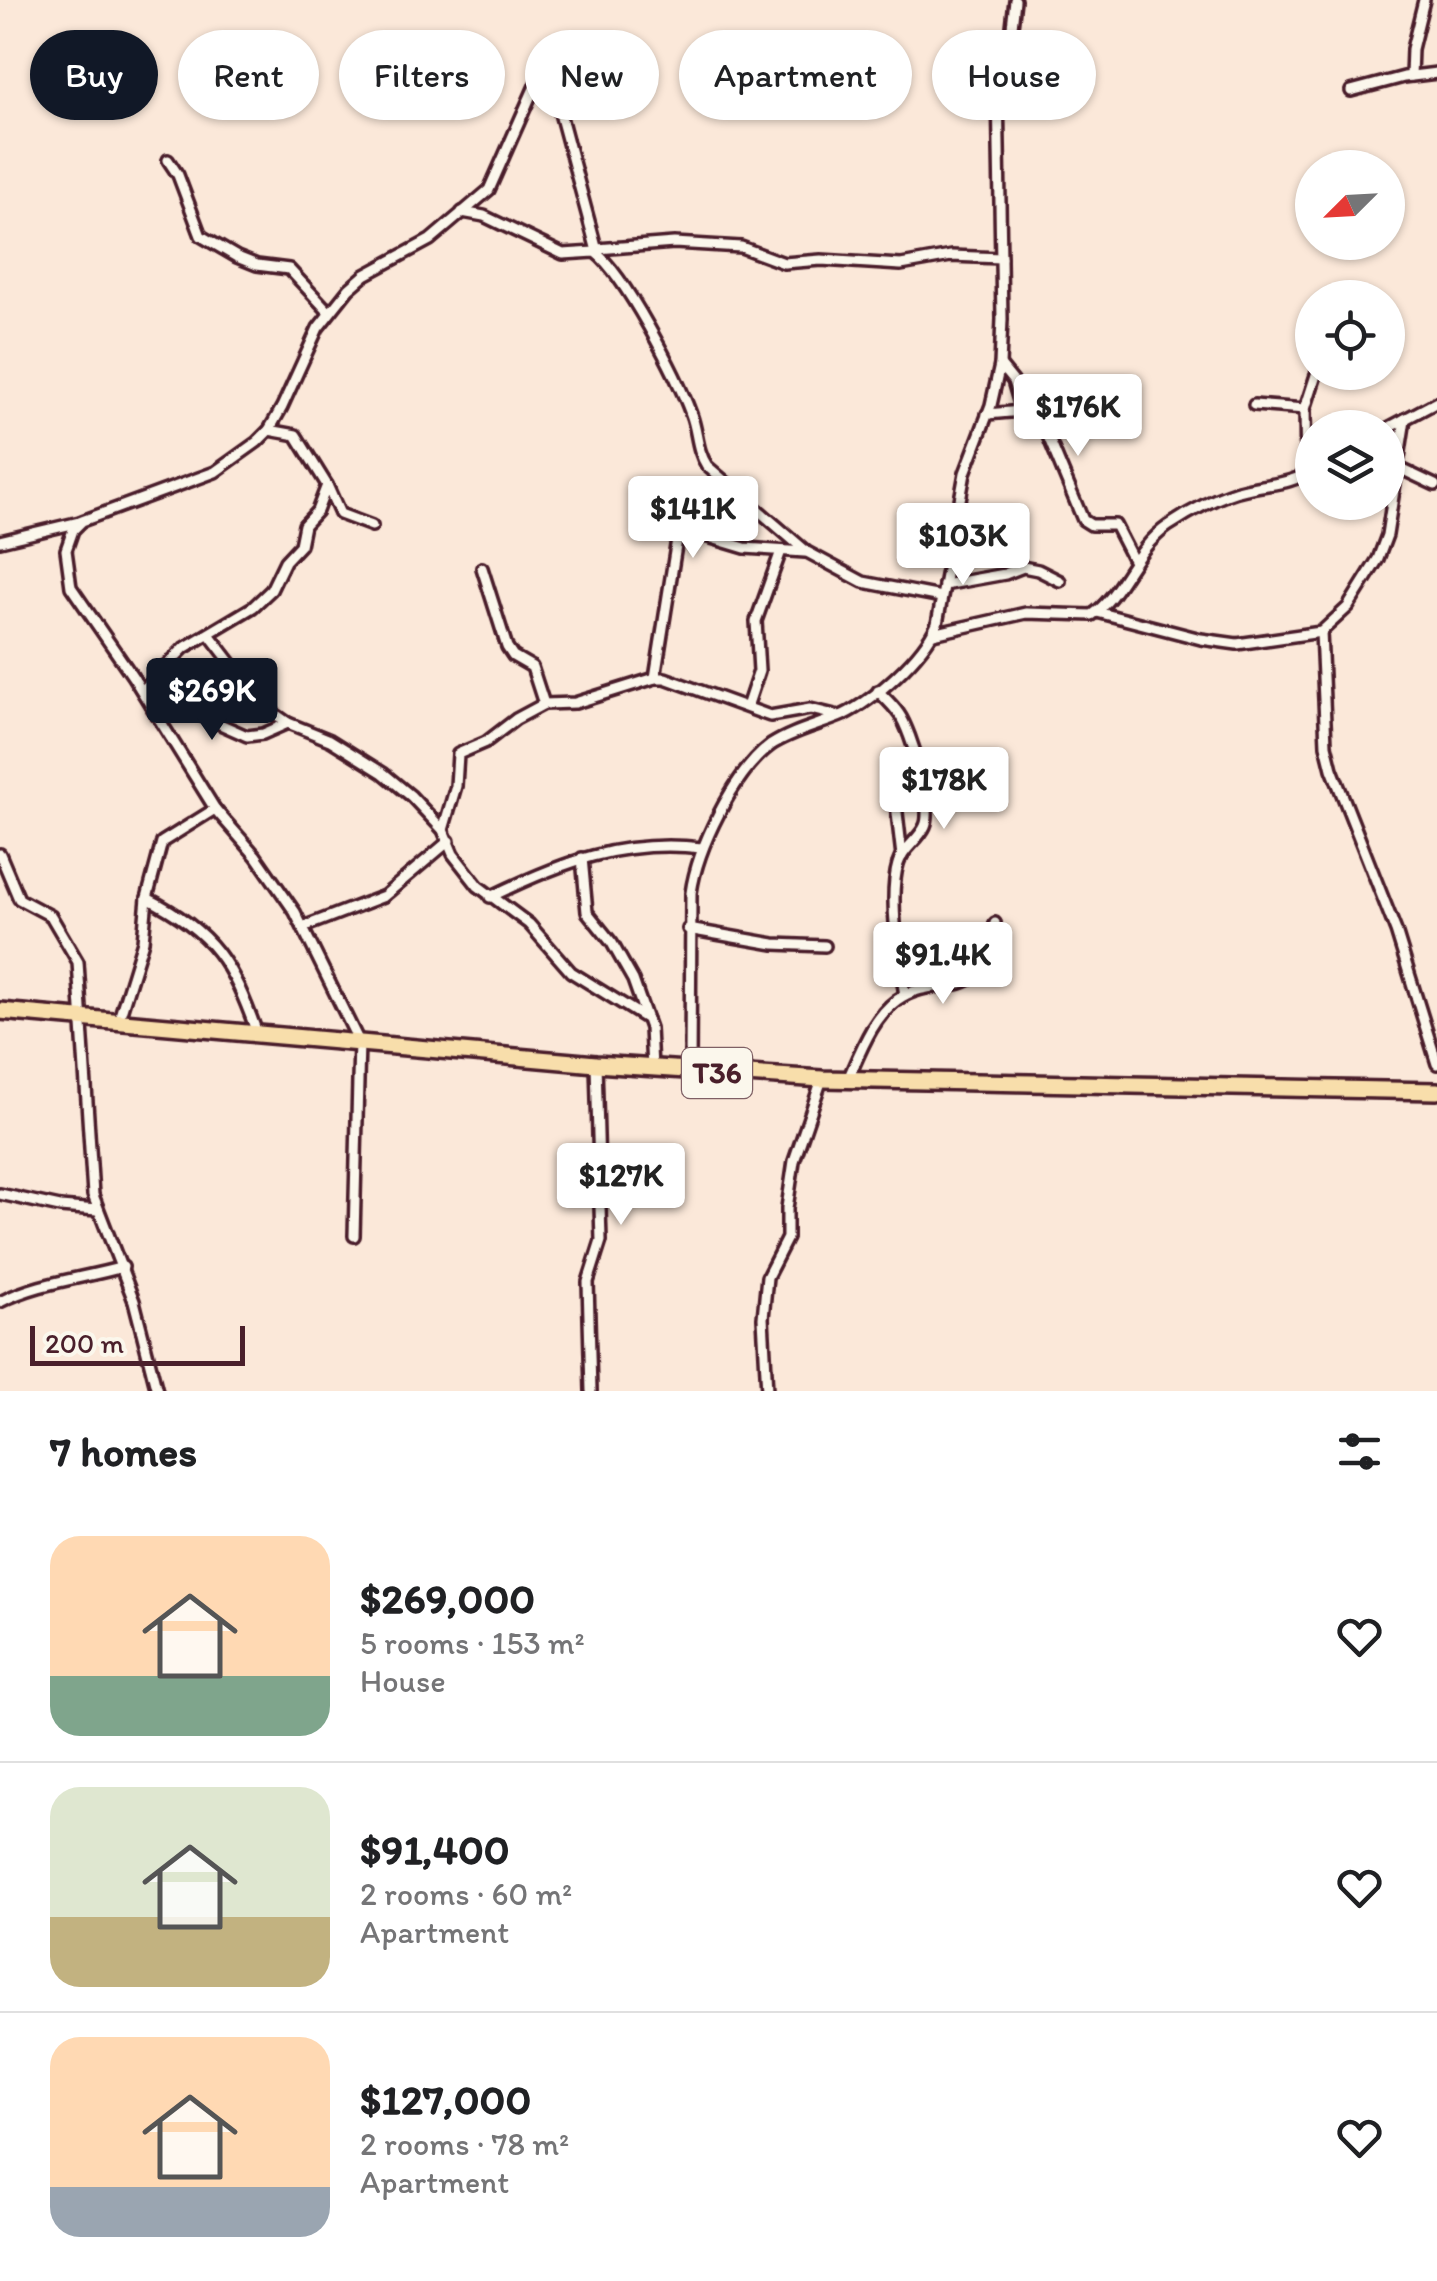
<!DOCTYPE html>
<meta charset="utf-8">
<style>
body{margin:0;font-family:Itim,sans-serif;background:#f2f2f2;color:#202124;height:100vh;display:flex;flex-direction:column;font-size:38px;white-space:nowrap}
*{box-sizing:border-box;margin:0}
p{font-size:32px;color:#757577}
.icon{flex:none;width:55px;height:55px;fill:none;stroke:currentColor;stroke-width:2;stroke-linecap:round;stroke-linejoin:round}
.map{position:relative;height:1391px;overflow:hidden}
.drawer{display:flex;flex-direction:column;background:#fff;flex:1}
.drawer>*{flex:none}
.hud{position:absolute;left:30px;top:30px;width:1378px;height:90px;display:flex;gap:20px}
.needle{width:65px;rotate:246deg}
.tools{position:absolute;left:1295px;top:150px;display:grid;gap:20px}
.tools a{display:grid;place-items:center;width:110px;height:110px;border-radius:50%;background:#fff;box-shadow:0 2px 8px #0004;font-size:50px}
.scale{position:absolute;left:30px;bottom:25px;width:215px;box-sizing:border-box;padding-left:10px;border:5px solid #4a1f2b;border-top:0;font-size:28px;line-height:35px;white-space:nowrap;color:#4a1f2b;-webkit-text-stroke:8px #fbf7ec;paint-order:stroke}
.price{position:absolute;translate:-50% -85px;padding:0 22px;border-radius:10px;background:#fff;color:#222;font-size:32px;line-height:65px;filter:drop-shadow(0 2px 5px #0008)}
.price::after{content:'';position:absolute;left:50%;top:60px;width:30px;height:22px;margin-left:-15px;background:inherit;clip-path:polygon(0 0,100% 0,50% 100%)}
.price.active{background:#111827;color:#fff}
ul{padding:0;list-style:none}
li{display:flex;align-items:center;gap:30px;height:250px;padding:0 50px}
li+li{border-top:2px solid #e0e0e0}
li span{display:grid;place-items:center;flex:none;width:280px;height:200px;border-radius:30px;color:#555}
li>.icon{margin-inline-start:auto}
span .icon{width:120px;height:120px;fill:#fffc;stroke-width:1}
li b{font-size:42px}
h2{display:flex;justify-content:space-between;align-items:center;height:120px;padding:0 50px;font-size:42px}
.pill{padding:0 35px;border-radius:45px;background:#fff;box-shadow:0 2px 8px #0004;font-size:35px;line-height:90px}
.pill.active{background:#111827;color:#fff}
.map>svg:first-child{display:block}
</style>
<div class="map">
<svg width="1437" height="1391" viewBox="0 0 1437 1391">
<rect width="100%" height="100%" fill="#fbe8d9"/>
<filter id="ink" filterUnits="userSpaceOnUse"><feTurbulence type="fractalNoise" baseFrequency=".01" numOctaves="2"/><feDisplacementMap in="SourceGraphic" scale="20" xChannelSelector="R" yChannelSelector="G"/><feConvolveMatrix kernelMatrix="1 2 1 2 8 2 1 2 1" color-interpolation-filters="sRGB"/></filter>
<g filter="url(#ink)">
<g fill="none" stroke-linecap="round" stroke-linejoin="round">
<defs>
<g id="street">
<polyline points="572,43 546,61 597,251"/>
<polyline points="1411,76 1412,49 1424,0"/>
<polyline points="1351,91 1404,77 1437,73"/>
<polyline points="168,160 178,175 201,236 237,257 257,265 289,269 329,312"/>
<path d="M462,212l22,4 79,38 32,-2c30,23 82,124 96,162 7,18 5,35 16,52l100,86 56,30 78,15"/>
<polyline points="597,249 674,243 741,247 784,263 821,260 901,265 951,256 1001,258"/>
<polyline points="1000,365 1013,381 1022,411"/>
<polyline points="1254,405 1305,409"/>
<polyline points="987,414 1022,411 1040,417 1083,520 1091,525 1115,525 1133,560"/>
<polyline points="1388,428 1437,402"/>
<polyline points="269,430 296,435 327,485 340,514 372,526"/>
<polyline points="1397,467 1435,485"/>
<polyline points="1306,475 1305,409 1317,372"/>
<polyline points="0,541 80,522"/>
<polyline points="482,568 507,647 513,656 532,667 544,704"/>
<polyline points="944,585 1005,574 1023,567 1038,570 1060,581"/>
<polyline points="1097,612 1201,639 1237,644 1321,632 1348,607 1378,559 1387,535 1405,419"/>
<polyline points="1321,632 1326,745 1332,769 1396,931 1437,1064"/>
<polyline points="209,634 265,707 288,723 330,740 383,773 411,796 443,830 453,854 478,886 529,924 571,972 647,1019"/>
<path d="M933,634l93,-21 66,2c30,-20 41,-65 76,-89 21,-14 53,-32 78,-37 25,-6 44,-4 66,-19"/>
<polyline points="655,678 678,533 695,533 745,548 805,552"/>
<polyline points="141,689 247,736 263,734 288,723"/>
<polyline points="143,690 184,648 253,607 271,590 285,561 300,545 304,525 317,511 327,485"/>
<path d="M878,691c7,7 15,14 21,23 12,17 35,93 26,112 -6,14 -23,23 -27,38 -10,34 1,96 7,131"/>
<polyline points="747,707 759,671 756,621 781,551"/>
<polyline points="900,765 894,787 902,856"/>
<polyline points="443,830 456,786 458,754 486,742 516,719 544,704 575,703 655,678 665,678 770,716 810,709 839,716"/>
<polyline points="0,854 19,899 51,916 78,962 93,1195 134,1301 157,1391"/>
<polyline points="582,858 587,912 612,943 633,980 650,1028 652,1068"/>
<path d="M490,897c72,-35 131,-58 212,-49"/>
<path d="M147,898c67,34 85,65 110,135"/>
<polyline points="303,927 384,896 449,841"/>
<polyline points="688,929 774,944 825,946"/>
<polyline points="118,1022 143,941 147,898 162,842 215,809"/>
<path d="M690,1071l1,-178c6,-44 43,-121 80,-148 21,-14 49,-20 72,-30 31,-15 80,-58 94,-91l28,-151 26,-68 9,-40 2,-46 -4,-232 13,-51 4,-36"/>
<path d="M848,1079c12,-26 24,-61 49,-79 45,-31 86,13 98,-77"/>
<polyline points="0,1194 60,1207 97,1210"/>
<polyline points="354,1236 359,1042 295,912 256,856 215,809 133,677 71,587 66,550 73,530 82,521 215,472 257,442 269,430 282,407 318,328 349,289 365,275 430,240 489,190 546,61"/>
<path d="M0,1302c39,-20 81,-23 123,-35"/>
<polyline points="591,1391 588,1282 601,1241 596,1064"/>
<polyline points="767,1391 763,1318 767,1277 787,1238 787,1208 794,1161 822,1079"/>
</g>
<polyline id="highway" points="0,1011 596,1064 822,1079 1437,1091"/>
</defs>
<!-- street casing -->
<use href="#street" stroke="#4a1f2b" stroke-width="16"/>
<!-- highway casing -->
<use href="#highway" stroke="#4a1f2b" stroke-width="22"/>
<!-- street -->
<use href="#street" stroke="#fbf7ec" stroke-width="9"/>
<!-- highway -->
<use href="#highway" stroke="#f8deab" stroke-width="15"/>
</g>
</g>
<g text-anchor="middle" stroke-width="9" stroke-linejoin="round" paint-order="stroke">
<!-- shield labels -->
<rect fill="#fbf7ec" stroke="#7f6065" stroke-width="2.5" x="682" y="1048" width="70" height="50" rx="8"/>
<g font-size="30" font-weight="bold" fill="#4a1f2b">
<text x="717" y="1083">T36</text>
</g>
</g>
</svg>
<div class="tools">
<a><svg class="needle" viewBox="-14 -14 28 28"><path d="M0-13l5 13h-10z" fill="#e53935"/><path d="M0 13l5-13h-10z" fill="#757577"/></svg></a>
<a><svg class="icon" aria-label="locate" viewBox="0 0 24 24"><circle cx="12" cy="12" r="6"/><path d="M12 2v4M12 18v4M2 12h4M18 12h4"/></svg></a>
<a><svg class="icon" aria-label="layers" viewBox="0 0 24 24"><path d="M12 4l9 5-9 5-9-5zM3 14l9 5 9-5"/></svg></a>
</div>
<div class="scale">200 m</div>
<b class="price" style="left:1078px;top:459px">$176K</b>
<b class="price" style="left:693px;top:561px">$141K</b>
<b class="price" style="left:963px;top:588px">$103K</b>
<b class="price active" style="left:212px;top:743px">$269K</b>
<b class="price" style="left:944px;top:832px">$178K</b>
<b class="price" style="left:943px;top:1007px">$91.4K</b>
<b class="price" style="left:621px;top:1228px">$127K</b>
<div class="hud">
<a class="pill active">Buy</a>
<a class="pill">Rent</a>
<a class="pill">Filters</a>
<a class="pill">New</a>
<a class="pill">Apartment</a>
<a class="pill">House</a>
</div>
</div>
<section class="drawer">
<h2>7 homes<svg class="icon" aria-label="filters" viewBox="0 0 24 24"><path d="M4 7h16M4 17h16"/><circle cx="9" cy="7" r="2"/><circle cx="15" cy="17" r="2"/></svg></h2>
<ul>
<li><span style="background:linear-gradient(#ffd9b3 70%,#7fa58c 0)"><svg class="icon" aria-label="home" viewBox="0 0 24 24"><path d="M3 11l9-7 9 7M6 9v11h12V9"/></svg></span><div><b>$269,000</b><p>5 rooms · 153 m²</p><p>House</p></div><svg class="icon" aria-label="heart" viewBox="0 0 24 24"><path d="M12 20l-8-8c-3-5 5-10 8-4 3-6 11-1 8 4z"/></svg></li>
<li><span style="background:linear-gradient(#dfe7d0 65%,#c2b280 0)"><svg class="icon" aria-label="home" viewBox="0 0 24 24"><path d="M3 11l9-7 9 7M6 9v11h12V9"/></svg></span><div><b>$91,400</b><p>2 rooms · 60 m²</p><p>Apartment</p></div><svg class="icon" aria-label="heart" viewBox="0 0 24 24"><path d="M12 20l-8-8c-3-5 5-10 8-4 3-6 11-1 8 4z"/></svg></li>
<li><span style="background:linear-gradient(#ffd9b3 75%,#9aa5b1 0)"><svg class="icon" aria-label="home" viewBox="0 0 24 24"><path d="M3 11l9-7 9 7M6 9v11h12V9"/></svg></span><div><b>$127,000</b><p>2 rooms · 78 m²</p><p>Apartment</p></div><svg class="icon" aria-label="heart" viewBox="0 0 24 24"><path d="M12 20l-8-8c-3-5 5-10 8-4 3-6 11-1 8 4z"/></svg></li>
</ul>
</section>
